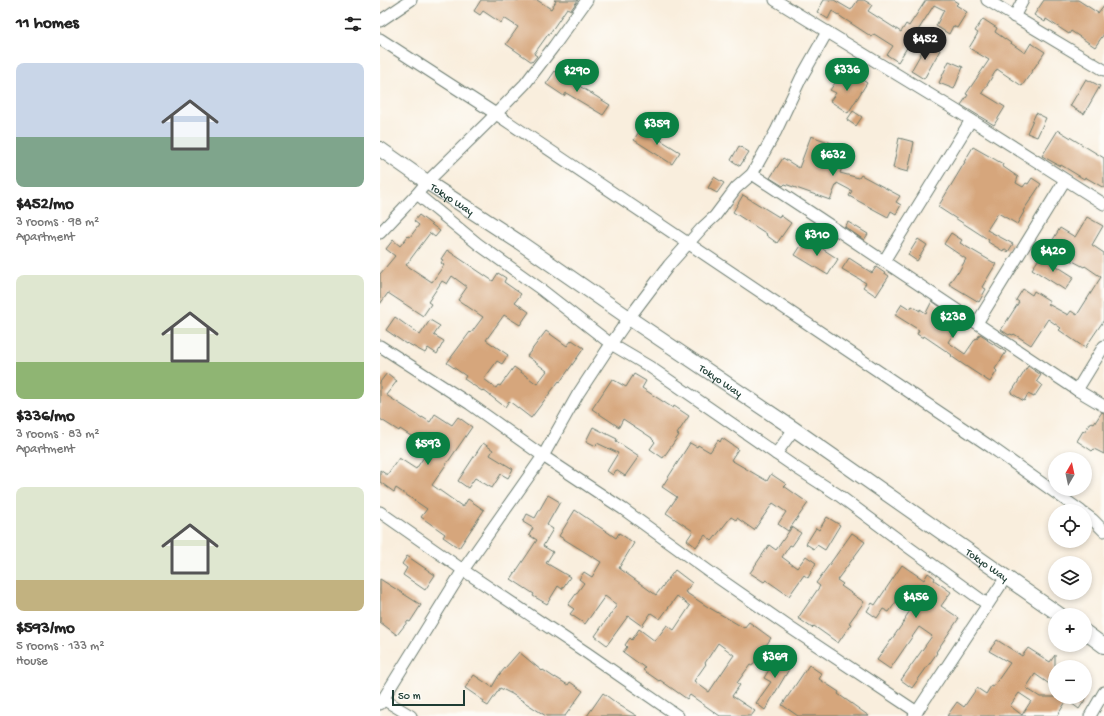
<!DOCTYPE html>
<meta charset="utf-8">
<style>
body{margin:0;font-family:"Gochi Hand",sans-serif;background:#f6f6f6;color:#222;height:100vh;display:flex;flex-direction:column;font-size:15px;white-space:nowrap}
*{box-sizing:border-box;margin:0}
p{font-size:13px;color:#767676}
.icon{flex:none;width:22px;height:22px;fill:none;stroke:currentColor;stroke-width:2;stroke-linecap:round;stroke-linejoin:round}
.map{position:relative;flex:1;overflow:hidden}
.panel{display:flex;flex-direction:column;background:#fff;width:380px}
.panel>*{flex:none}
.needle{width:26px;rotate:9deg}
.controls{position:absolute;left:668px;top:452px;display:grid;gap:8px}
.controls a{display:grid;place-items:center;width:44px;height:44px;border-radius:50%;background:#fff;box-shadow:0 2px 6px #0003;font-size:20px}
.scale{position:absolute;left:12px;bottom:10px;width:73px;box-sizing:border-box;padding-left:4px;border:2px solid #1f3d34;border-top:0;font-size:11px;line-height:14px;white-space:nowrap;color:#1f3d34;-webkit-text-stroke:3px #fdfcf7;paint-order:stroke}
.price{position:absolute;translate:-50% -34px;padding:0 9px;border-radius:14px;background:#0b8043;color:#fff;font-size:13px;line-height:26px;filter:drop-shadow(0 1px 2px #0008)}
.price::after{content:'';position:absolute;left:50%;top:24px;width:12px;height:9px;margin-left:-6px;background:inherit;clip-path:polygon(0 0,100% 0,50% 100%)}
.price.on{background:#222;color:#fff}
ul{padding:0;list-style:none}
li{display:grid;align-content:center;gap:8px;height:212px;padding:0 16px}
li span{display:grid;place-items:center;height:124px;border-radius:8px;color:#555}
li>.icon{margin-inline-start:auto}
span .icon{width:72px;height:72px;fill:#fffc;stroke-width:1}
li b{font-size:17px}
h2{display:flex;justify-content:space-between;align-items:center;height:48px;padding:0 16px;font-size:17px}
main{display:flex;flex:1;min-height:0}
.map>svg:first-child{display:block}
</style>
<main>
<section class="panel">
<h2>11 homes<svg class="icon" aria-label="filters" viewBox="0 0 24 24"><path d="M4 7h16M4 17h16"/><circle cx="9" cy="7" r="2"/><circle cx="15" cy="17" r="2"/></svg></h2>
<ul>
<li><span style="background:linear-gradient(#c9d6e8 60%,#7fa58c 0)"><svg class="icon" aria-label="home" viewBox="0 0 24 24"><path d="M3 11l9-7 9 7M6 9v11h12V9"/></svg></span><div><b>$452/mo</b><p>3 rooms · 98 m²</p><p>Apartment</p></div></li>
<li><span style="background:linear-gradient(#dfe7d0 70%,#8fb573 0)"><svg class="icon" aria-label="home" viewBox="0 0 24 24"><path d="M3 11l9-7 9 7M6 9v11h12V9"/></svg></span><div><b>$336/mo</b><p>3 rooms · 83 m²</p><p>Apartment</p></div></li>
<li><span style="background:linear-gradient(#dfe7d0 75%,#c2b280 0)"><svg class="icon" aria-label="home" viewBox="0 0 24 24"><path d="M3 11l9-7 9 7M6 9v11h12V9"/></svg></span><div><b>$593/mo</b><p>5 rooms · 133 m²</p><p>House</p></div></li>
</ul>
</section>
<div class="map">
<svg width="724" height="716" viewBox="0 0 724 716">
<rect width="100%" height="100%" fill="#fdfcf7"/>
<filter id="ink" filterUnits="userSpaceOnUse"><feTurbulence type="fractalNoise" baseFrequency=".025" numOctaves="2"/><feDisplacementMap in="SourceGraphic" scale="8" xChannelSelector="R" yChannelSelector="G"/><feConvolveMatrix kernelMatrix="1 2 1 2 8 2 1 2 1" color-interpolation-filters="sRGB"/></filter>
<filter id="wash" filterUnits="userSpaceOnUse"><feTurbulence type="fractalNoise" baseFrequency=".012" numOctaves="4" result="noise"/><feDisplacementMap in="SourceGraphic" scale="16" xChannelSelector="R" yChannelSelector="G"/><feGaussianBlur stdDeviation="0.9" result="paint"/><feColorMatrix in="noise" values="0 0 0 0 0 0 0 0 0 0 0 0 0 0 0 0 0 1.4 0 .05"/><feComposite in="paint" operator="in"/></filter>
<g filter="url(#wash)">
<rect width="100%" height="100%" fill="#f9eedd"/>
<g id="blocks">
<!-- building -->
<g fill="#d6a67c" fill-rule="evenodd">
<polygon points="101,0 157,0 171,9 176,1 174,0 198,0 191,10 187,8 170,33 169,33 154,54 157,56 152,62 126,44 138,27 124,18 121,23 103,11 100,15 94,11"/>
<polygon points="444,0 454,0 471,10 478,0 484,0 492,5 488,11 521,32 526,24 529,26 546,0 573,0 578,3 576,5 587,12 577,28 573,26 569,34 556,26 564,10 554,5 518,62 507,55 513,46 494,34 492,37 452,11 448,19 437,12"/>
<polygon points="664,0 698,0 718,13 724,5 724,34 715,47 691,31 689,34 666,19 665,22 654,15"/>
<polygon points="603,19 617,28 615,32 645,53 651,43 665,52 642,86 617,69 602,93 625,107 614,125 581,105 588,95 586,94 609,60 589,48 598,33 595,31"/>
<polygon points="547,43 560,50 544,79 531,71"/>
<polygon points="569,61 583,67 574,89 559,83"/>
<polygon points="175,71 230,105 223,115 186,93 184,96 166,84"/>
<polygon points="472,73 487,83 468,113 450,101 456,93 450,90 460,76 467,80"/>
<polygon points="706,79 720,86 704,114 690,106"/>
<polygon points="473,111 482,117 476,126 467,120"/>
<polygon points="656,113 666,118 657,137 647,133"/>
<polygon points="261,128 300,152 292,164 254,140"/>
<polygon points="678,130 724,158 724,188 705,177 704,179 681,165 680,166 662,156"/>
<polygon points="431,136 469,149 460,173 479,178 481,175 520,196 516,202 521,205 516,214 511,211 508,217 469,196 472,191 457,183 450,200 405,184 403,186 390,178 403,158 419,168"/>
<polygon points="519,138 534,142 528,172 513,168"/>
<polygon points="359,146 369,152 360,166 351,160"/>
<polygon points="593,147 623,164 622,166 638,177 636,183 643,187 646,183 648,184 652,178 661,184 643,211 644,212 637,224 618,213 607,230 633,244 628,252 624,249 623,251 608,242 609,240 558,207 585,162 584,162"/>
<polygon points="334,177 344,183 337,193 328,188"/>
<polygon points="363,195 399,217 400,215 411,223 397,243 386,235 387,234 353,212"/>
<polygon points="39,215 60,231 55,237 50,233 26,265 52,282 64,265 61,263 63,260 61,259 67,250 113,281 118,273 126,278 124,282 141,294 135,302 149,312 140,325 124,315 106,340 128,355 122,364 117,361 104,379 116,388 118,385 120,386 134,367 157,384 167,371 147,356 166,331 187,346 192,340 204,348 180,382 179,381 151,418 129,401 125,407 103,390 102,391 84,379 86,376 67,363 90,332 91,333 103,317 78,300 87,287 72,276 67,284 62,281 48,302 51,304 43,316 8,293 0,304 0,274 15,256 6,249 13,240 20,246 28,236 30,237 39,225 34,221"/>
<polygon points="707,217 723,226 712,245 724,253 724,320 705,348 679,330 681,328 668,319 651,345 634,334 633,335 630,334 629,335 621,330 639,302 636,300 643,289 652,295 654,291 670,301 668,304 688,315 691,311 697,315 721,277 705,266 704,267 668,248 680,228 695,237"/>
<polygon points="468,222 488,234 484,240 465,227"/>
<polygon points="571,233 582,240 580,243 616,264 602,287 606,289 599,302 569,284 577,272 578,273 586,259 564,244"/>
<polygon points="426,238 458,259 448,275 415,255"/>
<polygon points="538,239 547,245 537,261 528,255"/>
<polygon points="661,256 694,277 685,290 652,269"/>
<polygon points="469,258 492,273 496,267 509,276 496,296 483,287 486,283 462,269"/>
<polygon points="552,301 580,321 577,326 578,327 568,342 585,354 596,338 597,339 600,334 608,339 607,340 626,352 615,369 617,371 610,382 584,365 571,356 572,355 544,336 543,338 537,334 539,330 515,315 522,304 530,309 532,306 540,311 540,309 546,313"/>
<polygon points="15,317 40,335 50,320 60,326 54,335 64,341 57,354 48,348 45,353 27,343 26,344 6,330"/>
<polygon points="648,366 661,375 657,381 662,385 654,397 648,394 644,401 631,393"/>
<polygon points="7,373 17,381 6,395 42,418 42,417 50,422 55,414 72,425 78,417 92,427 52,485 83,507 88,499 104,510 79,548 63,537 65,534 41,517 47,509 16,488 14,492 0,482 0,470 7,475 19,458 36,469 46,454 30,445 34,438 20,429 19,431 0,419 0,382"/>
<polygon points="254,374 266,381 262,388 293,408 294,406 309,416 297,434 299,435 283,458 270,449 275,442 272,439 272,438 243,419 239,427 212,409 232,379 246,387"/>
<polygon points="722,412 724,413 724,454 714,449 712,451 697,441 703,431 704,432 711,422 714,424"/>
<polygon points="213,427 237,439 236,441 259,456 245,476 236,470 233,475 227,471 238,453 217,443 216,446 206,441"/>
<polygon points="342,438 358,449 351,460 387,481 391,474 406,484 404,486 428,503 408,531 398,524 406,512 393,503 374,530 357,518 356,520 351,517 332,541 325,535 316,547 307,540 313,531 286,513 297,497 282,487 310,443 317,447 318,445 330,452 338,440 340,442"/>
<polygon points="103,443 113,450 110,455 133,469 128,478 121,474 112,488 95,478 88,488 78,481"/>
<polygon points="168,495 180,502 167,525 173,529 163,546 173,552 166,563 190,577 182,589 178,586 167,604 153,596 154,594 131,579 157,540 149,535 153,528 143,522 147,514 155,518"/>
<path d="M195,510l41,28 3,-5 15,10 -15,25 37,27 19,-25 17,13 -7,9 23,15 36,21 5,-6 22,16 -19,28 -2,-1 -13,18 3,2 -8,11 23,15 -4,5h-31l-30,-21 -3,4 -27,-19 -1,1 -16,-11 2,-2 -22,-16 4,-5 -2,-2 5,-7 2,2 7,-11 16,12 12,-16 7,5 16,-24 -13,-10 -17,23 -9,-6 -9,13 -14,-10 -21,29 -12,-9 22,-31 -12,-9 -20,28 -15,-10 4,-5 -6,-4 16,-22 -5,-4 5,-7 8,5 9,-15 -42,-26zM338,643l16,12 -25,37 -15,-11 12,-17 -1,-1z"/>
<polygon points="447,517 460,525 445,550 437,545 434,549 426,544 436,528 439,530"/>
<polygon points="412,527 421,533 412,546 410,545 402,557 417,568 426,556 436,563 428,578 424,575 409,596 386,580 384,582 370,573 389,545 396,550"/>
<polygon points="472,533 485,542 457,580 463,584 461,586 484,602 469,623 471,624 458,643 434,626 432,628 418,618 440,586 436,583"/>
<polygon points="27,556 55,575 45,590 23,575 27,568 22,564"/>
<polygon points="522,565 544,580 548,573 555,578 554,580 571,592 561,606 579,618 556,652 557,653 532,688 521,680 552,636 539,627 510,669 497,660 526,619 525,618 534,605 520,596 509,612 503,609 497,618 487,611 492,603 495,605"/>
<polygon points="0,579 41,605 30,622 28,621 17,635 0,622"/>
<path d="M617,640l25,16 6,-8 22,14 5,-7v33l-20,-14 -9,14 14,9h47l-8,12 -12,-9 -10,16h-110l10,-14 7,5 13,-19 9,6 5,-8 2,1 17,-24 -21,-12zM639,693l12,8 -9,14 -12,-9z"/>
<polygon points="139,652 162,671 163,670 175,678 175,677 188,685 190,682 203,691 185,716 166,716 132,694 120,688 108,706 103,703 104,701 85,688 94,675 112,687 119,675"/>
<polygon points="403,652 415,659 385,710 376,703 391,682 384,678 392,665 394,666"/>
<polygon points="429,665 442,674 439,679 459,692 458,694 489,716 418,716 402,705"/>
<polygon points="223,693 239,705 257,716 207,716"/>
</g>
</g>
</g>
<g filter="url(#ink)">
<use href="#blocks" fill-opacity="0" stroke="#6b7b6f" stroke-width="1"/>
<g fill="none" stroke-linecap="round" stroke-linejoin="round">
<defs>
<g id="minor">
<polyline points="395,0 577,111 724,204"/>
<polyline points="607,0 724,70"/>
<polyline points="634,17 643,0"/>
<polyline points="0,21 31,0"/>
<polyline points="0,39 116,114 611,447 701,511"/>
<polyline points="372,174 439,218 697,390 724,406"/>
<polyline points="37,194 98,244 158,287 231,344 270,367 415,467 457,494 531,549 607,604"/>
<polyline points="0,233 37,194 47,182 108,122 145,84 174,46 207,0"/>
<polyline points="504,261 591,120"/>
<polyline points="597,323 685,180"/>
<polyline points="0,346 90,404 163,456 243,509 334,575 412,629 537,712"/>
<polyline points="697,390 724,346"/>
<polyline points="396,454 414,429"/>
<polyline points="0,512 83,570 207,653 298,716"/>
<polyline points="705,514 713,520 724,531"/>
<polyline points="3,699 31,716"/>
<polyline points="0,704 83,570 163,456 198,394 231,344 249,318 289,265 322,228 335,216 356,188 372,174 396,131 421,78 447,32"/>
<polyline points="534,716 626,577"/>
<polyline points="710,716 724,692"/>
</g>
<g id="major">
<path id="s1" d="M0,149l47,33 92,60 110,76 165,111 266,186"/>
<polyline points="705,632 724,646"/>
</g>
</defs>
<!-- minor casing -->
<use href="#minor" stroke="#6b7b6f" stroke-width="13"/>
<!-- major casing -->
<use href="#major" stroke="#6b7b6f" stroke-width="16"/>
<!-- minor -->
<use href="#minor" stroke="#fff" stroke-width="11"/>
<!-- major -->
<use href="#major" stroke="#fff" stroke-width="14"/>
</g>
</g>
<g text-anchor="middle" stroke-width="3" stroke-linejoin="round" paint-order="stroke">
<!-- street labels -->
<g font-size="11" fill="#1f3d34" stroke="#fdfcf7">
<text dy="4" stroke="none"><textPath href="#s1" startOffset="88">Tokyo Way</textPath></text>
<text dy="4" stroke="none"><textPath href="#s1" startOffset="412">Tokyo Way</textPath></text>
<text dy="4" stroke="none"><textPath href="#s1" startOffset="736">Tokyo Way</textPath></text>
</g>
</g>
</svg>
<div class="controls">
<a><svg class="needle" viewBox="-14 -14 28 28"><path d="M0-13l5 13h-10z" fill="#e53935"/><path d="M0 13l5-13h-10z" fill="#767676"/></svg></a>
<a><svg class="icon" aria-label="locate" viewBox="0 0 24 24"><circle cx="12" cy="12" r="6"/><path d="M12 2v4M12 18v4M2 12h4M18 12h4"/></svg></a>
<a><svg class="icon" aria-label="layers" viewBox="0 0 24 24"><path d="M12 4l9 5-9 5-9-5zM3 14l9 5 9-5"/></svg></a>
<a>+</a>
<a>−</a>
</div>
<div class="scale">50 m</div>
<b class="price on" style="left:545px;top:61px">$452</b>
<b class="price" style="left:467px;top:92px">$336</b>
<b class="price" style="left:197px;top:93px">$290</b>
<b class="price" style="left:277px;top:146px">$359</b>
<b class="price" style="left:453px;top:177px">$632</b>
<b class="price" style="left:437px;top:257px">$310</b>
<b class="price" style="left:673px;top:273px">$420</b>
<b class="price" style="left:573px;top:339px">$238</b>
<b class="price" style="left:48px;top:466px">$593</b>
<b class="price" style="left:536px;top:619px">$456</b>
<b class="price" style="left:395px;top:679px">$369</b>
</div>
</main>
